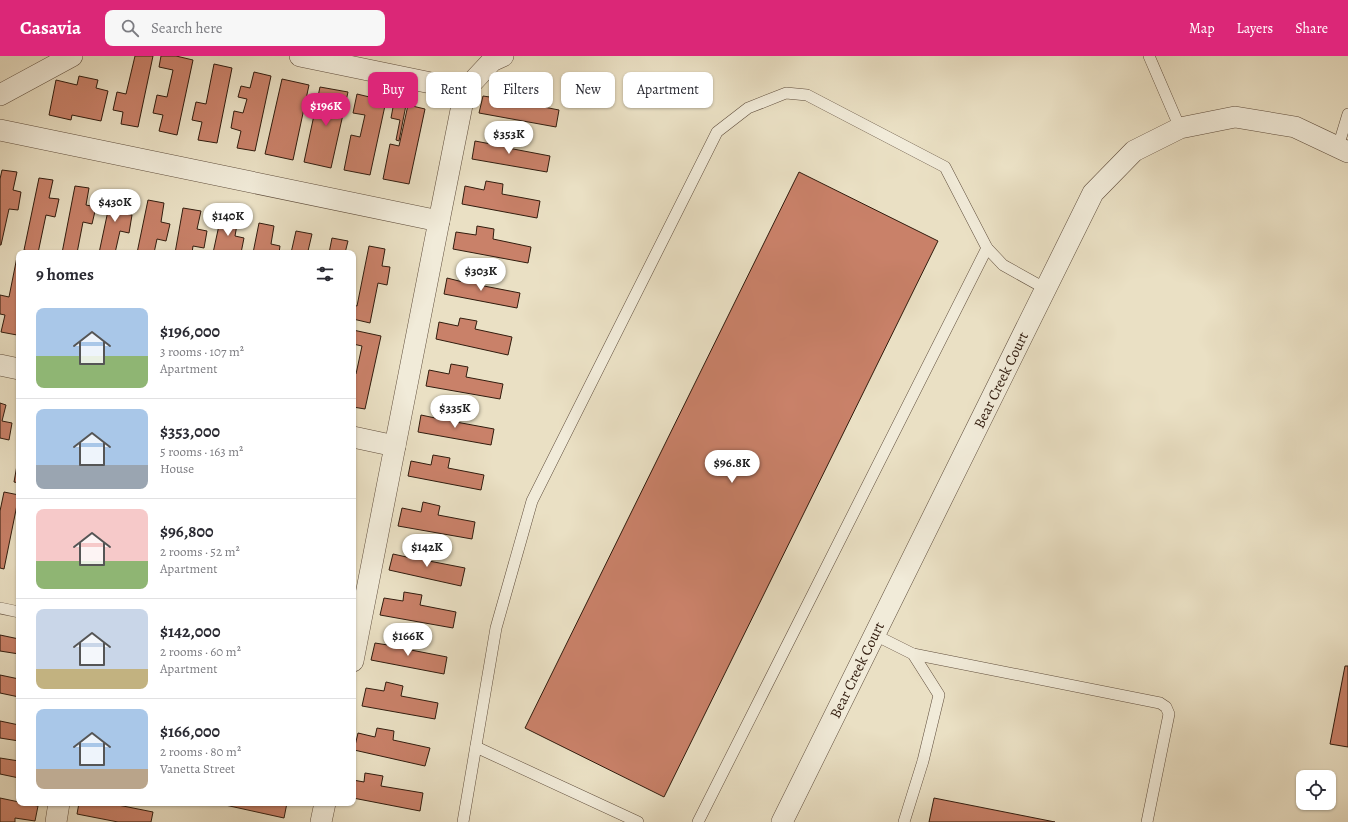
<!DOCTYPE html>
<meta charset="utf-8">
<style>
body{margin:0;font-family:Alegreya,serif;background:#f7f7f7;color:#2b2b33;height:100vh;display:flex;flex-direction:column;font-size:15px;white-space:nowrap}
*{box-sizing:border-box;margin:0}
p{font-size:13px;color:#7c7c81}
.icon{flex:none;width:22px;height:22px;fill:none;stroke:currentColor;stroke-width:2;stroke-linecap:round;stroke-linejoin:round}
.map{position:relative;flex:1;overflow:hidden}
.side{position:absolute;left:16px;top:194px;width:340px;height:556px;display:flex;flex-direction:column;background:#fff;border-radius:8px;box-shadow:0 1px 3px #0004}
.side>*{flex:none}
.hud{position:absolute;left:368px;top:16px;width:380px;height:36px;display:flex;gap:8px}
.fabs{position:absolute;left:1296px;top:714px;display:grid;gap:8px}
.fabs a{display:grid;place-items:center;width:40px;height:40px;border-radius:8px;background:#fff;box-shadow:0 1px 3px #0004;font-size:20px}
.price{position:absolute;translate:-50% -34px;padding:0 9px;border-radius:14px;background:#fff;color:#222;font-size:13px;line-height:26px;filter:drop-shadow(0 1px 2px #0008)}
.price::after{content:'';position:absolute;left:50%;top:24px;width:12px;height:9px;margin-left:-6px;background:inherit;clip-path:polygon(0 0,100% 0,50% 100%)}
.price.active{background:#db2777;color:#fff}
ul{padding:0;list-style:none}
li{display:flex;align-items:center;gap:12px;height:100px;padding:0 20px}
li+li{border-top:1px solid #e1e1e2}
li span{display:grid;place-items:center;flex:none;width:112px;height:80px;border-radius:8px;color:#555}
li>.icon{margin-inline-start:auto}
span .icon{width:48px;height:48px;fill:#fffc;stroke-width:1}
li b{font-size:17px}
h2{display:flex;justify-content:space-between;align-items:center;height:48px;padding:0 20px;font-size:17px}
.chip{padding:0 14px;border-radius:8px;background:#fff;box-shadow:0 1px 3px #0004;font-size:14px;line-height:36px}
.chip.active{background:#db2777;color:#fff}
header{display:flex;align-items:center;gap:24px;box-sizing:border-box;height:56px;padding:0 20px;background:#db2777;color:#fff}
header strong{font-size:19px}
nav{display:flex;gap:22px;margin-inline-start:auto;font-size:14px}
.search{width:280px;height:36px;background:#f7f7f7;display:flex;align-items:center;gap:10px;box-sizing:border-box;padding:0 14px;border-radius:8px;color:#7c7c81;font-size:15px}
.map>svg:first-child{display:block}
</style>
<header>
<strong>Casavia</strong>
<div class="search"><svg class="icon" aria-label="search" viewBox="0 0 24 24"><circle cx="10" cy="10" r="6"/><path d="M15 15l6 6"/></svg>Search here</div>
<nav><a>Map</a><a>Layers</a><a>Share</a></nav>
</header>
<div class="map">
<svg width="1348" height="766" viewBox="0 0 1348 766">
<rect width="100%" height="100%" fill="#eae0c4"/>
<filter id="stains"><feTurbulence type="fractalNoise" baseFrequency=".005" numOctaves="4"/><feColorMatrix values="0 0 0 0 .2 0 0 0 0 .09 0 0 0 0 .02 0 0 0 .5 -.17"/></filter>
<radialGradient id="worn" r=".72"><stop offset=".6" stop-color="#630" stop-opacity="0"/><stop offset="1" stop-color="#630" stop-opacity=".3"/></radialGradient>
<!-- building -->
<g fill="#c98169" stroke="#311c0e">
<polygon points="135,0 153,0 138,71 121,68 123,56 113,54 117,36 126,38"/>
<polygon points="161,0 176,0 193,4 177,79 159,75 163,59 153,57 157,39 167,41 173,14 159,11"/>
<polygon points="214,8 232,12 217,87 198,84 202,66 192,64 196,46 206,48"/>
<polygon points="254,16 271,20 255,95 237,92 241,75 231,72 234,55 243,57 247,43 238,41 241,30 250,32"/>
<polygon points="79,20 98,24 96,32 108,35 101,65 72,59 71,64 49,59 56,24 77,29"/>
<polygon points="282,23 309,29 293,104 265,98"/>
<polygon points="320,31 348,36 331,112 304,106"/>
<polygon points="505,34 520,37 518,46 559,54 556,71 479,57 483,40 503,43"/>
<polygon points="357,38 386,45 370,119 344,114 351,79 360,81 365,59 353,57"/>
<polygon points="394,46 406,49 399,85 396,84 400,64 391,62"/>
<polygon points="408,49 425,53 409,128 383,123 390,88 399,90"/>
<polygon points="493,79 510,82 508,92 550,100 547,116 472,103 475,85 491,88"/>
<polygon points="2,114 17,116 13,134 21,136 18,154 9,153 1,189 0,189 0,123"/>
<polygon points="799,116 938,185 664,741 525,672"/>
<polygon points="39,122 53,124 49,142 59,143 55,161 46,159 38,197 24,194"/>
<polygon points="486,125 503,128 502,138 540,145 537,162 462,148 465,130 484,134"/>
<polygon points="75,130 89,132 86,149 96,151 92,168 83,166 77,197 62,197"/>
<polygon points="112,136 127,140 124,158 132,159 129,177 120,175 115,197 99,197"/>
<polygon points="148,144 164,147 161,166 170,168 166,185 157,183 154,197 137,197"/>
<polygon points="183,152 201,155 197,173 207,175 204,192 193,190 192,197 175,197"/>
<polygon points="221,160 238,163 235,180 244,182 241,197 213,197"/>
<polygon points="259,167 274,170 271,188 280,190 279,197 253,197"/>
<polygon points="477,170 494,173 493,183 531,191 528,207 453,193 456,176 476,179"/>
<polygon points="296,175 312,178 308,195 315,197 291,197"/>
<polygon points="332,182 348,185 345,197 329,197"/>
<polygon points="369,190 385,193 382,210 390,211 387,229 378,227 370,267 353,263 353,249 357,250"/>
<polygon points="17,201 19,202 19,269 17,279 1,276 5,259 0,258 0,239 9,241"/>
<polygon points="469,217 486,221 484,230 520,237 517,252 444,238 447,222 467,227"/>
<polygon points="460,262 477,265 475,273 512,281 508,299 436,283 439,266 458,270"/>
<polygon points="353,274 381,280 365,353 353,351 353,317 356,318 362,290 353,288"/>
<polygon points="451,308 468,311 466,321 503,328 500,343 426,330 429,314 449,318"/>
<polygon points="0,347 6,349 2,365 12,367 9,384 0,382"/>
<polygon points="442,354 458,357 456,366 494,373 491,389 418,376 421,359 440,363"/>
<polygon points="19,398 19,427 14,426"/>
<polygon points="433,399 450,402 448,412 484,419 481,434 408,420 411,405 431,409"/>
<polygon points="4,436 19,439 4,513 0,512 0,455"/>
<polygon points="423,446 440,450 438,459 475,466 472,483 398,470 402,452 421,456"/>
<polygon points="413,492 431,496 429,505 465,512 461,530 389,514 393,498 411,502"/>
<polygon points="404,536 422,539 420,549 456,556 453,572 380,559 384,542 403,545"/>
<polygon points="0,579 19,583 19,598 0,595"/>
<polygon points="395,581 413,584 411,594 447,601 444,618 371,604 375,587 394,590"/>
<polygon points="1345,610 1348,610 1348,691 1330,688"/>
<polygon points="0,619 19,623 19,641 0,637"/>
<polygon points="386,626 403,630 401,640 438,647 435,663 362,650 366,632 384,635"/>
<polygon points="0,665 19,669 19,685 0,682"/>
<polygon points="377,672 394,675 393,684 430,692 425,710 354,694 358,677 375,681"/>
<polygon points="0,702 19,705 19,722 0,718"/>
<polygon points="365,717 383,720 381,730 423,737 420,755 353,742 353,724 364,726"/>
<polygon points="0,742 19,746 19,747 38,750 35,765 15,762 15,766 0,766"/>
<polygon points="934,742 1055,766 929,766"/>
<polygon points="79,747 108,747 153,756 151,766 118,766 77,758"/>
<polygon points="216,747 287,747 284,762"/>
</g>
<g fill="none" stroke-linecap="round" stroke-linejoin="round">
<defs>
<g id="service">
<polyline points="1149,0 1180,72"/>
<polyline points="1338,91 1348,58"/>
<polyline points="0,552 19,556"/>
<polyline points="875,579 913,598 939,639 923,705 904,766"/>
<polyline points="913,598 1160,647 1166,651 1169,658 1147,766"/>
<polyline points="476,691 638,766"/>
<polyline points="463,766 496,572 532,445 717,76 748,52 786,37 807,39 945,111 987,192 1003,209 1046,233"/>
<polyline points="698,766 987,192"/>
</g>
<g id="minor">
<polyline points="300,0 465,34"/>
<polyline points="0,39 72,0"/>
<polyline points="0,74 439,165 395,390"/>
<polyline points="439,165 465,34 492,5 503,0"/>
<polyline points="0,309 19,313"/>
<polyline points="353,381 395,390 353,605"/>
<polyline points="56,766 59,747"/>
<polyline points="321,766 325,747"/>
<polyline points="782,766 1093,137 1134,95 1180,72 1235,61 1295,71 1348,96"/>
</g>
</defs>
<!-- service casing -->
<use href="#service" stroke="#5f4d3c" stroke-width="12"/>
<!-- minor casing -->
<use href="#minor" stroke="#5f4d3c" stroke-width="22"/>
<!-- service -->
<use href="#service" stroke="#f1ebd9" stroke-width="11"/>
<!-- minor -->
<use href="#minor" stroke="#f1ebd9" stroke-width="21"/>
</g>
<g text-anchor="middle" stroke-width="3" stroke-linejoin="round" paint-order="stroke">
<!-- street labels -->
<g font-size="15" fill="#311c0e" stroke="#f1ebd9">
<text transform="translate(1001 324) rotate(-64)" y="5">Bear Creek Court</text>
<text transform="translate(857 614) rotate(-64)" y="5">Bear Creek Court</text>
</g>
</g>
<rect width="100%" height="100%" filter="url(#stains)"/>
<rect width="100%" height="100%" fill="url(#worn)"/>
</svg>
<div class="fabs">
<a><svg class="icon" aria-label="locate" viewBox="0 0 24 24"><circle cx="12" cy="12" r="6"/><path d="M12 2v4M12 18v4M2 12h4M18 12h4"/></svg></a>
</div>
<b class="price active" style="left:326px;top:71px">$196K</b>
<b class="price" style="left:509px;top:99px">$353K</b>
<b class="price" style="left:115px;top:167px">$430K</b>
<b class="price" style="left:228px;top:181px">$140K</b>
<b class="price" style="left:481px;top:236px">$303K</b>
<b class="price" style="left:455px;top:373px">$335K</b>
<b class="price" style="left:732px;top:428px">$96.8K</b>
<b class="price" style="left:427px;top:512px">$142K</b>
<b class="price" style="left:408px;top:601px">$166K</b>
<div class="hud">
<a class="chip active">Buy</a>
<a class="chip">Rent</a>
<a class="chip">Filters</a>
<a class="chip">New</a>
<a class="chip">Apartment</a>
</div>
<section class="side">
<h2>9 homes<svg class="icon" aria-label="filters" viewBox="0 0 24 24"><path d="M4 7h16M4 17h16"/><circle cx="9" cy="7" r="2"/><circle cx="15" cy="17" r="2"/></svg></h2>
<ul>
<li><span style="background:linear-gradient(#a9c7e8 60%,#8fb573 0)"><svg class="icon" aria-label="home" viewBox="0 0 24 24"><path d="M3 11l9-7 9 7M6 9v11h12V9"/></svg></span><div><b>$196,000</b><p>3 rooms · 107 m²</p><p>Apartment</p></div></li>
<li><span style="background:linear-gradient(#a9c7e8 70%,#9aa5b1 0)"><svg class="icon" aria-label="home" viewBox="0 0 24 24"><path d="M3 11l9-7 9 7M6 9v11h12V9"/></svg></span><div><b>$353,000</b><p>5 rooms · 163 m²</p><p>House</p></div></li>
<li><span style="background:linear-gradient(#f6c9c9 65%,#8fb573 0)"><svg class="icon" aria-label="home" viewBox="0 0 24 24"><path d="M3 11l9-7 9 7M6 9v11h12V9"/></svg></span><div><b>$96,800</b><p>2 rooms · 52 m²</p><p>Apartment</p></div></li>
<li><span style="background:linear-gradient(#c9d6e8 75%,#c2b280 0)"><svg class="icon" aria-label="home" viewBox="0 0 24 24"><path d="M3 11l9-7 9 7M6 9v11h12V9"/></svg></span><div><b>$142,000</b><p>2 rooms · 60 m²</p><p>Apartment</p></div></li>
<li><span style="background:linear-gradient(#a9c7e8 75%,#b9a48a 0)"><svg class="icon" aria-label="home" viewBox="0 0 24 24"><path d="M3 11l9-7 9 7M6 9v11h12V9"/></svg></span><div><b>$166,000</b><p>2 rooms · 80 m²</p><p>Vanetta Street</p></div></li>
</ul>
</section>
</div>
